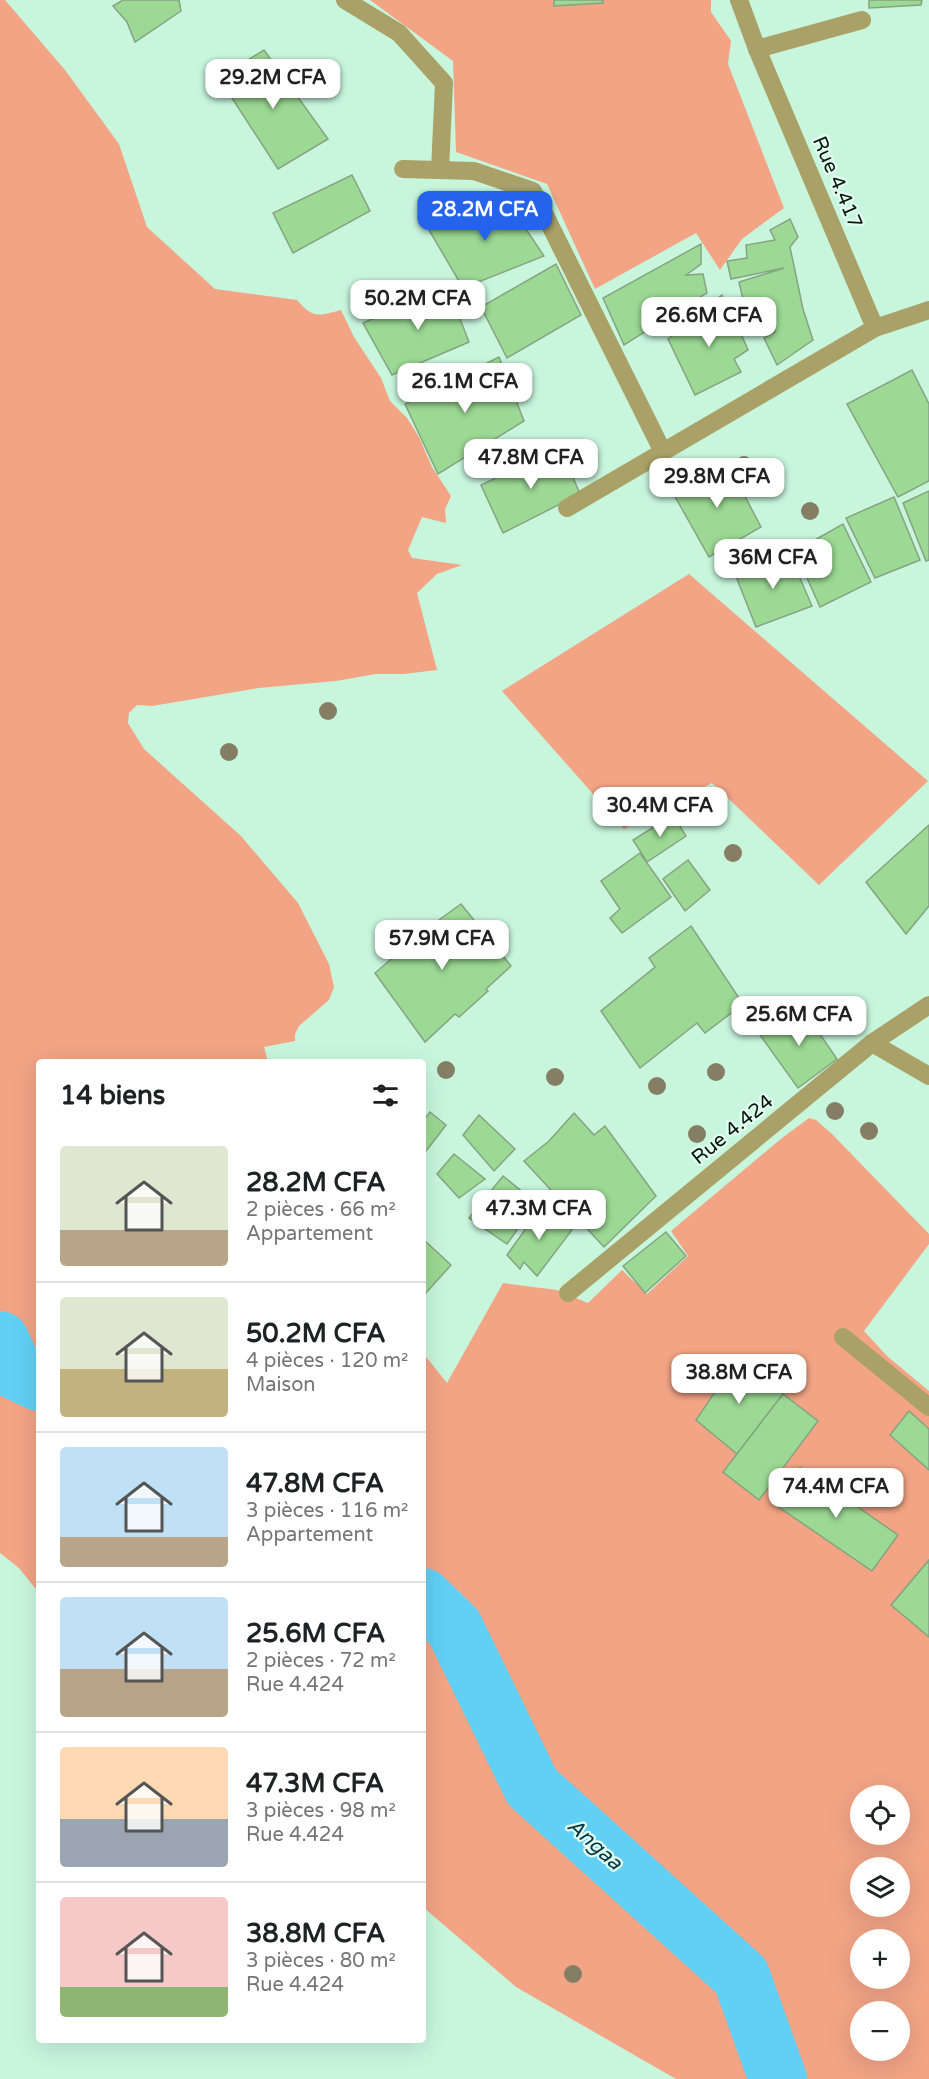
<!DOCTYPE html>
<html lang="fr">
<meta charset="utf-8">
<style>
body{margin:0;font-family:"Varela Round",sans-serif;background:#f2f2f2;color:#202124;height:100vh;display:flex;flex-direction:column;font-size:22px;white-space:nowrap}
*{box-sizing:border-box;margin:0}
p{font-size:20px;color:#757577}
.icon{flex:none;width:33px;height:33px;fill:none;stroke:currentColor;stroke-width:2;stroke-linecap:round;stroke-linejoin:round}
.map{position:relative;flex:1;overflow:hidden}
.details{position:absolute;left:36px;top:1059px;width:390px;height:984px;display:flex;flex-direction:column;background:#fff;border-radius:6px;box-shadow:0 6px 24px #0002}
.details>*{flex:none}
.fabs{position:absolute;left:850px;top:1785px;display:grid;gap:12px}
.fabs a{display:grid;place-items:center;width:60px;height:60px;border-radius:50%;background:#fff;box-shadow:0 6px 24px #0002;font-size:30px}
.price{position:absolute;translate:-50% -51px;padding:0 14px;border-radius:12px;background:#fff;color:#222;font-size:20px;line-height:39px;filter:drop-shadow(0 2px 3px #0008)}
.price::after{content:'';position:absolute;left:50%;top:36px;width:18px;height:14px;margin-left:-9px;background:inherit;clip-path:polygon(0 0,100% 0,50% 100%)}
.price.active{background:#2563eb;color:#fff}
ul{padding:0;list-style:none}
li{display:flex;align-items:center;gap:18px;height:150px;padding:0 24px}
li+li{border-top:2px solid #e0e0e0}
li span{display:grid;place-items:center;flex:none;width:168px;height:120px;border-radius:6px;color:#555}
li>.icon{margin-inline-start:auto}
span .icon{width:72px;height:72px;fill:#fffc;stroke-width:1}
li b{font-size:26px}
h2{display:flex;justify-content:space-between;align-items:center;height:72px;padding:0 24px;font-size:26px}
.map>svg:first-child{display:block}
</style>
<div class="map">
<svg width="929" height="2079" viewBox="0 0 929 2079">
<rect width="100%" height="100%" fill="#c8f6dd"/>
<!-- green -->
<g fill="#f2a485" fill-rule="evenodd">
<path d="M0,0h5l60,70 54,74 28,83 68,62 82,11c16,19 22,16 44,10l13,27 27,41 9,23 17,17 12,19 13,30 19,29 -6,13 1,14 -24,-6 -14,33 4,8 50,7 -25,9 -20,19 20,77 -33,4h-28l-40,7 -77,7 -107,18 -15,-1 -8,8 -1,10 16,26 97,87 57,67 31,61 5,23 -5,13 -30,26 -4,8v7l-31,6 4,15h-229v531l-20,-25 -19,-15z"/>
<polygon points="370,0 711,0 711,12 731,41 728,64 784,208 742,239 720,270 696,233 595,289 547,184 456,152 453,61"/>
<polygon points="689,574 928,781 819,885 712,783 624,829 502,691"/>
<path d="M809,1118l7,2 16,14 97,100v10l-65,87 23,25 42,35v688h-253l-160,-92 -93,-80v-554l24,30 56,-100 54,7 31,13 34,-33 25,24 41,-38 -17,-25 111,-93zM861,1796h39v38h-39zM861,1868h39v38h-39zM861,1940h39v38h-39zM861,2012h39v38h-39z"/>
</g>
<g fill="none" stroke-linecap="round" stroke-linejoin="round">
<!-- river -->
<g stroke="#61d0f4" stroke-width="58">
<polyline points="0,1340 14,1370 39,1382"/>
<polyline points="423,1597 454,1627 532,1787 741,1976 778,2079"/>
</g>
</g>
<!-- building -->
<g fill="#9cd994" stroke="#86a382" stroke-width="1.5">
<polygon points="123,0 179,0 181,11 135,42 127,22 113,6"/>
<polygon points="554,0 603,0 603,3 554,6"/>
<polygon points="869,0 922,0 921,5 869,8"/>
<polygon points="264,50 328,139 278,169 219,78"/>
<polygon points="352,175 370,211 293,253 273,213"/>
<polygon points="503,195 544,256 463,288 429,230"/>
<polygon points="790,219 798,237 790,247 803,309 813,340 777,365 764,338 775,332 768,316 748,321 739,282 784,268 731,279 727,261 747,258 746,245 775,240 770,230"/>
<polygon points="701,244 701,264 686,275 703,274 707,293 624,345 603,298"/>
<polygon points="556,264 581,315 507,358 481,307"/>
<polygon points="447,285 469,342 392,375 363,323"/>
<polygon points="722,295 729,320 724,325 736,322 748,350 734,359 741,372 695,395 668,339 714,308 709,304"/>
<polygon points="499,357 524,421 438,474 405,404"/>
<polygon points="912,370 929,404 929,481 898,497 847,404"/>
<polygon points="560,447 580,494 503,533 481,485"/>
<polygon points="726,460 761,527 709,557 673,493"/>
<polygon points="929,491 929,560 926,561 903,503"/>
<polygon points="894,497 920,560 875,578 846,518"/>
<polygon points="843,524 871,582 820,607 795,551"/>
<polygon points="789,553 812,606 756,627 735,574"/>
<polygon points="673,815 686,836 647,862 633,840"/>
<polygon points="929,825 929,906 906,934 866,882"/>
<polygon points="640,853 671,897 622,933 610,918 620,909 601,881"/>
<polygon points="688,860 710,890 685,911 663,879"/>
<polygon points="461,904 511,966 486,989 488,991 459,1017 455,1014 425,1042 375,973 396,955 393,952 425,922 432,925"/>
<polygon points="691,926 743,1004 705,1033 697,1023 640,1068 601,1011 655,967 649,958"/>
<polygon points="800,1005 837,1059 798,1088 760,1035"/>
<polygon points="430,1112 446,1125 423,1155 423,1121"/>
<polygon points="574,1113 594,1135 605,1126 656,1196 604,1247 524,1161 549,1141"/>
<polygon points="479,1115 515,1149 494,1171 463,1135"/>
<polygon points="454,1154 485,1179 459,1198 437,1174"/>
<polygon points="503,1176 536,1203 507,1244 469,1218"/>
<polygon points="542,1206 572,1230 537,1276 524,1262 520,1269 507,1255"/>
<polygon points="666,1232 686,1256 645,1293 623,1266"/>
<polygon points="423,1239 451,1265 425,1294 423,1292"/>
<polygon points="740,1355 783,1394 737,1454 696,1420"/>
<polygon points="783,1394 818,1421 759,1500 723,1472"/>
<polygon points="909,1411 929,1429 929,1470 890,1435"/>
<polygon points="800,1467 898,1535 872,1571 777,1506 781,1499 779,1496"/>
<polygon points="929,1560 929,1637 891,1605"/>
</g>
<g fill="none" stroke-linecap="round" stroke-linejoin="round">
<!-- minor -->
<g stroke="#a9a167" stroke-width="18">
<polyline points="345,0 399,33 444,83 440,170"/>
<polyline points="739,0 757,49 875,328 929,310"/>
<polyline points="757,49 862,20"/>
<polyline points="403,169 474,171 533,191 663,452"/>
<polyline points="567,508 875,328"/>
<polyline points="872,1043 929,1076"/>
<polyline points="568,1293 872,1043 929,1005"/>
<polyline points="843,1337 929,1407"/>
</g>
</g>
<!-- trees -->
<g fill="#857e65">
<circle cx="744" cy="465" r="9"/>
<circle cx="810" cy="511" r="9"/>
<circle cx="328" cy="711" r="9"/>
<circle cx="229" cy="752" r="9"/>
<circle cx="733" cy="853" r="9"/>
<circle cx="446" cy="1070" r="9"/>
<circle cx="716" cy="1072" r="9"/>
<circle cx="555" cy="1077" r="9"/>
<circle cx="657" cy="1086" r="9"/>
<circle cx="835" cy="1111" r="9"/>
<circle cx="869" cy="1131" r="9"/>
<circle cx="697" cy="1134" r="9"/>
<circle cx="573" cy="1974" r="9"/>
</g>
<g text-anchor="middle" stroke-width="4.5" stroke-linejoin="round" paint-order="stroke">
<!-- street labels -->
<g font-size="20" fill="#06160e" stroke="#e3feef">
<text transform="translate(838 182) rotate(67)" y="7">Rue 4.417</text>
<text transform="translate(732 1129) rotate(-39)" y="7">Rue 4.424</text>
</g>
<!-- water labels -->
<g font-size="21" font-style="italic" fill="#023846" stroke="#e3feef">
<text transform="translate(595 1844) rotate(42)" y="7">Angaa</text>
</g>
</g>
</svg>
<div class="fabs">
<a><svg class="icon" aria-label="locate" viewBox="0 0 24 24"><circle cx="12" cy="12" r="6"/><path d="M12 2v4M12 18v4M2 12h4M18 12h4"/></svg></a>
<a><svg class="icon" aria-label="layers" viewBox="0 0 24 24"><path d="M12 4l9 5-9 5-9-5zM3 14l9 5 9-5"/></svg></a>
<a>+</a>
<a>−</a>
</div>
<b class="price" style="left:273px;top:110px">29.2M CFA</b>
<b class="price active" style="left:485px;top:242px">28.2M CFA</b>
<b class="price" style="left:418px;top:331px">50.2M CFA</b>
<b class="price" style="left:709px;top:348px">26.6M CFA</b>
<b class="price" style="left:465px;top:414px">26.1M CFA</b>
<b class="price" style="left:531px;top:490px">47.8M CFA</b>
<b class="price" style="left:717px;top:509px">29.8M CFA</b>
<b class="price" style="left:773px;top:590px">36M CFA</b>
<b class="price" style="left:660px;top:838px">30.4M CFA</b>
<b class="price" style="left:442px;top:971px">57.9M CFA</b>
<b class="price" style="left:799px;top:1047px">25.6M CFA</b>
<b class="price" style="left:539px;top:1241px">47.3M CFA</b>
<b class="price" style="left:739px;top:1405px">38.8M CFA</b>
<b class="price" style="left:836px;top:1519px">74.4M CFA</b>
<section class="details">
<h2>14 biens<svg class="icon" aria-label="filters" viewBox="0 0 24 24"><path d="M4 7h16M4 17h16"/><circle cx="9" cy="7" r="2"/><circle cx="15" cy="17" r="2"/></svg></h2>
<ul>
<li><span style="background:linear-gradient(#dfe7d0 70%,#b9a48a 0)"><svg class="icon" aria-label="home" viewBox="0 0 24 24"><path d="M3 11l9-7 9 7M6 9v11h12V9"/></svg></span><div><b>28.2M CFA</b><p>2 pièces · 66 m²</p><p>Appartement</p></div></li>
<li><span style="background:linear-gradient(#dfe7d0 60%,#c2b280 0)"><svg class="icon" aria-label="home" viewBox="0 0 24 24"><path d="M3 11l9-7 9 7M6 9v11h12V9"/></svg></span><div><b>50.2M CFA</b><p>4 pièces · 120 m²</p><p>Maison</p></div></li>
<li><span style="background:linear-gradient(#bfe0f5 75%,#b9a48a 0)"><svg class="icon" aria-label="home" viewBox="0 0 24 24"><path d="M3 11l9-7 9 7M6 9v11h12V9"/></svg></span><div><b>47.8M CFA</b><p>3 pièces · 116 m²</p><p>Appartement</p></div></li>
<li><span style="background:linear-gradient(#bfe0f5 60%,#b9a48a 0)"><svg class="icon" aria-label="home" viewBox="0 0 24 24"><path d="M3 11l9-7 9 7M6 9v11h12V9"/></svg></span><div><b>25.6M CFA</b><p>2 pièces · 72 m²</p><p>Rue 4.424</p></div></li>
<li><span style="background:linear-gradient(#ffd9b3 60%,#9aa5b1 0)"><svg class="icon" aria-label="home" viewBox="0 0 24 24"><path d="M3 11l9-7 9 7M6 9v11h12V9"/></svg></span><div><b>47.3M CFA</b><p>3 pièces · 98 m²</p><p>Rue 4.424</p></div></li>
<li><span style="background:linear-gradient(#f6c9c9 75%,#8fb573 0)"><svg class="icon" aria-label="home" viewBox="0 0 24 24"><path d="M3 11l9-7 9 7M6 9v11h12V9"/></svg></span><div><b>38.8M CFA</b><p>3 pièces · 80 m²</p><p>Rue 4.424</p></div></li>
</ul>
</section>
</div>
